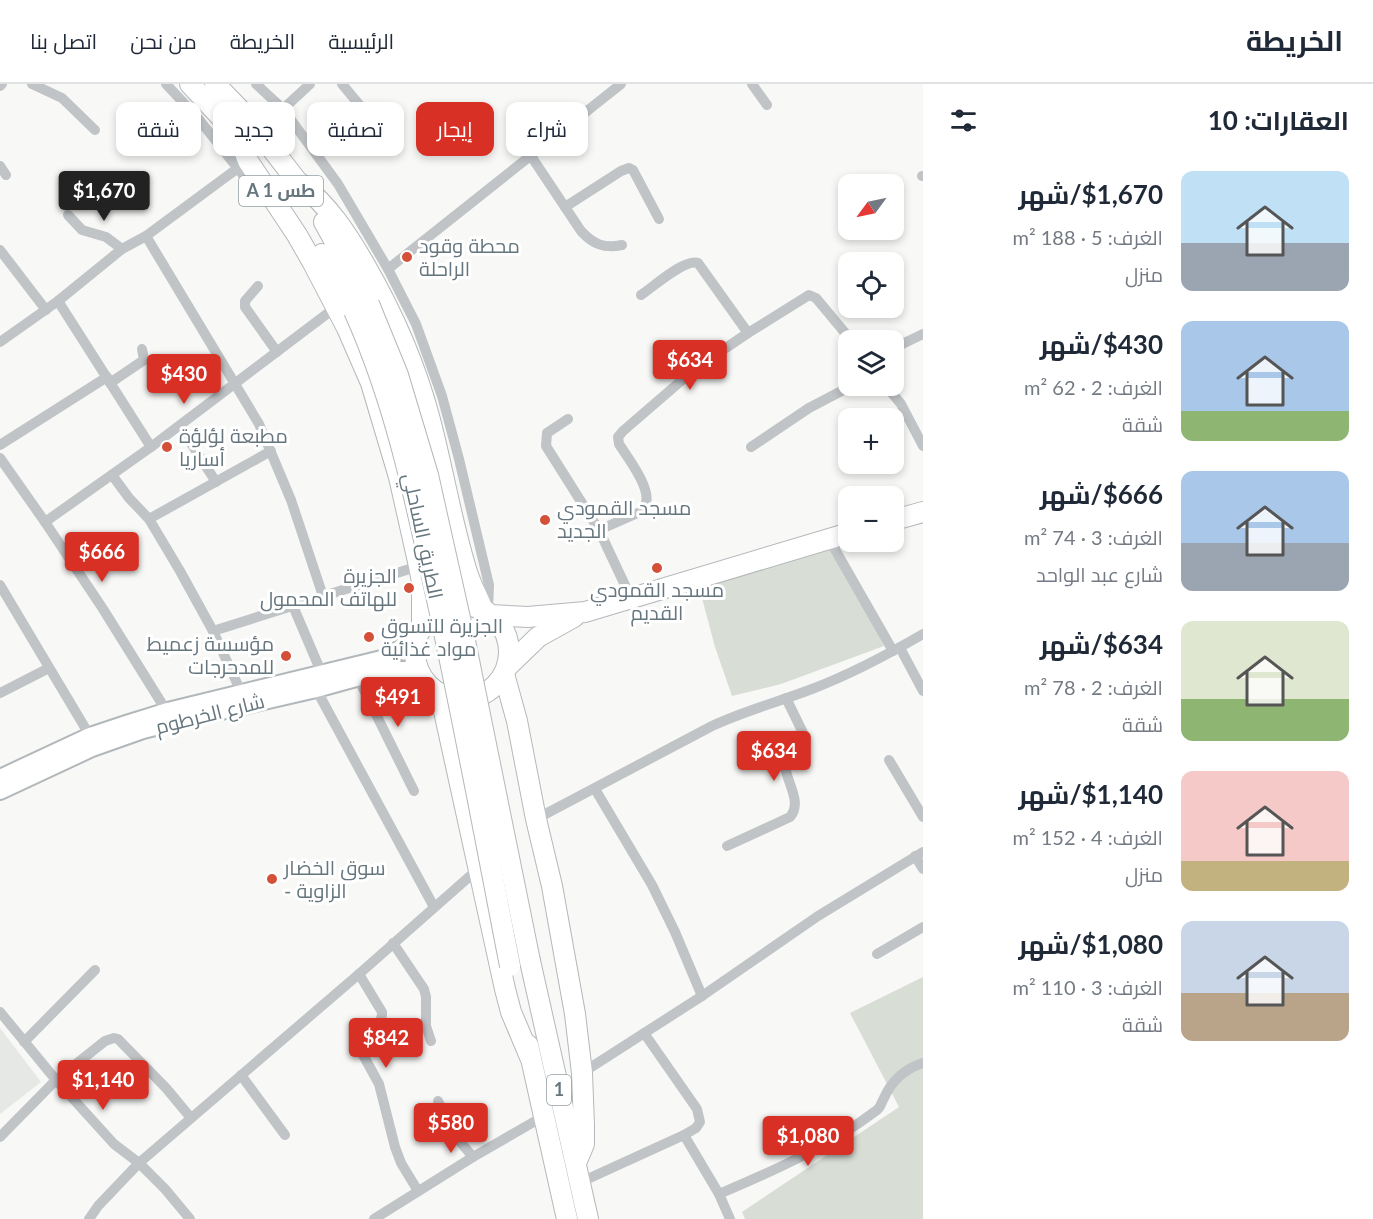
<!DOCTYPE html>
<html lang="ar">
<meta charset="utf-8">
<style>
body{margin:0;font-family:Lato,Cairo,sans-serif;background:#f6f6f7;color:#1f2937;direction:rtl;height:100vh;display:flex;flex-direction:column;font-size:22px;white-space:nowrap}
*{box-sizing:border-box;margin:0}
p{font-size:20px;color:#747a83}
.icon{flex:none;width:33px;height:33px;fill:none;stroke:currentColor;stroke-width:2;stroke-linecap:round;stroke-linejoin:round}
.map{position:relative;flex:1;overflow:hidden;direction:ltr}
.details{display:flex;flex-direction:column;background:#fff;width:450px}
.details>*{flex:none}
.banner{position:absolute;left:18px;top:18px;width:570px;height:54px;direction:rtl;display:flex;gap:12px}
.needle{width:39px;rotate:237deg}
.controls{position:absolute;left:838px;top:90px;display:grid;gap:12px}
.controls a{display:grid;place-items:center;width:66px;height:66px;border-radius:12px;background:#fff;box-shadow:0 3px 9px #0003;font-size:30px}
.price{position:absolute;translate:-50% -51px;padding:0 14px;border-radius:6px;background:#d93025;color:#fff;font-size:20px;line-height:39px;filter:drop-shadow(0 2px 3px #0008)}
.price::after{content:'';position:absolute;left:50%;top:36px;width:18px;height:14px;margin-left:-9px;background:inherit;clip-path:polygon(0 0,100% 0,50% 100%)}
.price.selected{background:#222;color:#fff}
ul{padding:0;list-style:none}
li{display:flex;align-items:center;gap:18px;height:150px;padding:0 24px}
li span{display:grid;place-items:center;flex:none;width:168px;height:120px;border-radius:12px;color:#555}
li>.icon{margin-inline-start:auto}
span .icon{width:72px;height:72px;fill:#fffc;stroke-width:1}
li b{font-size:26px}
h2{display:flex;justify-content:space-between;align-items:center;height:72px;padding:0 24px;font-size:26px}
.chip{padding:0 21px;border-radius:12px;background:#fff;box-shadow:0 3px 9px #0003;font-size:21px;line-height:54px}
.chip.selected{background:#d93025;color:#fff}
header{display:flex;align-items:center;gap:36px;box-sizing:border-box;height:84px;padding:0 30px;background:#fff;border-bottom:2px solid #e0e1e3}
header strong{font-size:28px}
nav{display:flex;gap:33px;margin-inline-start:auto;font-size:21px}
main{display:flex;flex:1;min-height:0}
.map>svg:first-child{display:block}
</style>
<header>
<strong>الخريطة</strong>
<nav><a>الرئيسية</a><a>الخريطة</a><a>من نحن</a><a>اتصل بنا</a></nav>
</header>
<main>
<section class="details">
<h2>العقارات: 10<svg class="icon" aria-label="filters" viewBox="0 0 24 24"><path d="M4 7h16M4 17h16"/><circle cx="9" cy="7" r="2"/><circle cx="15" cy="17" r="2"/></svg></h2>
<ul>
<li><span style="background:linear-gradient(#bfe0f5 60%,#9aa5b1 0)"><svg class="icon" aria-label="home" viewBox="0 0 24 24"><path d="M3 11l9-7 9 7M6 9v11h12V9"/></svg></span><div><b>$1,670/شهر</b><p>الغرف: 5 · 188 m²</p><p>منزل</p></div></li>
<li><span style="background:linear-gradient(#a9c7e8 75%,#8fb573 0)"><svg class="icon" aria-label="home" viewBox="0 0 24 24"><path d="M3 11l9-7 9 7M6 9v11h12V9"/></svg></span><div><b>$430/شهر</b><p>الغرف: 2 · 62 m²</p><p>شقة</p></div></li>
<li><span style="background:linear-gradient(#a9c7e8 60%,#9aa5b1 0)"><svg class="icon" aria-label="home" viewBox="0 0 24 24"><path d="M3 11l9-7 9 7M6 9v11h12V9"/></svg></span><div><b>$666/شهر</b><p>الغرف: 3 · 74 m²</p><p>شارع عبد الواحد</p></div></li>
<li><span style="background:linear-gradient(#dfe7d0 65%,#8fb573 0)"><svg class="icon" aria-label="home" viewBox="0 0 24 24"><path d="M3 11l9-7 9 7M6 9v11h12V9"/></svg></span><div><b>$634/شهر</b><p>الغرف: 2 · 78 m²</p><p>شقة</p></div></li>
<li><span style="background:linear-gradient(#f6c9c9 75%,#c2b280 0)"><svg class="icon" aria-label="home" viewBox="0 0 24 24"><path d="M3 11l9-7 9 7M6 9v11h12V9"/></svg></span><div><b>$1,140/شهر</b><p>الغرف: 4 · 152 m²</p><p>منزل</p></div></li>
<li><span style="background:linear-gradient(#c9d6e8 60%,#b9a48a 0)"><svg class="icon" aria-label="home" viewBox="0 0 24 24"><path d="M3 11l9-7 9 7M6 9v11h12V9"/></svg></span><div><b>$1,080/شهر</b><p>الغرف: 3 · 110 m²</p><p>شقة</p></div></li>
</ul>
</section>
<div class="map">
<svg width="923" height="1135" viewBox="0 0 923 1135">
<rect width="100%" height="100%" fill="#f8f8f6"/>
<!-- built -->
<polygon fill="#e6e8e6" points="0,944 41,998 0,1030"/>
<!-- green -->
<g fill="#d8ddd5">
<polygon points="838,462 884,562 781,600 732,612 715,563 698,499"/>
<polygon points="923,893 923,1135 745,1135 742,1128 899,1023 850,929"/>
</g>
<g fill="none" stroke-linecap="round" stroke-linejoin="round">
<defs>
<g id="primary">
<polyline points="0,694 90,652 126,640 168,627 390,573 419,549"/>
<polyline points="0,707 92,664 143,646 195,633 316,605 385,586 405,586 426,598"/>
</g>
<g id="highway">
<polyline points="190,0 245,59"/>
<polyline points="215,0 248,34 307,110"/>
<polyline points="238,50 248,77 297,151 313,179 347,244 371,299 399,393 419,482 422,498 422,544"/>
<path d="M301,100c28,22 46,50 64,81 27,47 50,99 64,151 14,52 22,105 38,156 4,13 11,25 16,38"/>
<polyline points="324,138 369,220"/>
<polyline points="322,170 354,227"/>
<polyline points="894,436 923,428"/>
<circle cx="462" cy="568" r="47"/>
<polyline points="491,531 528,533 585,528 849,449"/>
<polyline points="507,583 538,553 574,533"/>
<polyline points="504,590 517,637 536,735 552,802 575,930 582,989 584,1041 584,1060 576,1079"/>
<polyline points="440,609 505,905 511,928 530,973"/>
<polyline points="530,877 588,1135"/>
<polyline points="528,961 567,1135"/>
</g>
</defs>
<!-- primary casing -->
<use href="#primary" stroke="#b1b7ba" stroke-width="20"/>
<!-- highway casing -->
<use href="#highway" stroke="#b3b8ba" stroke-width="22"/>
<!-- street -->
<g stroke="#c0c4c7" stroke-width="10">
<polyline points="32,0 62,14 95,46"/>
<polyline points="166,0 197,33 262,115"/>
<polyline points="256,0 283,25 338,100 388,185 416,240 442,312 459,375 489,501 488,528"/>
<polyline points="342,0 377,42"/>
<polyline points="752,0 767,21"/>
<polyline points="0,2 2,0"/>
<polyline points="283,25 310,0"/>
<path d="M531,72l50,75c12,13 23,18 41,14"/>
<polyline points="0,82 6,91"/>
<polyline points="922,92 923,92"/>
<polyline points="565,123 621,87 629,84 633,86 659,135"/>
<polyline points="68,131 82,146 106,153 122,165"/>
<polyline points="146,152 259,340 291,416 323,512"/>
<polyline points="0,166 46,226"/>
<polyline points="388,185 621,0"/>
<polyline points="258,202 245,217 245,223 277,268"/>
<path d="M641,211c12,-8 44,-37 57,-32l50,70 61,-38 7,3 35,42"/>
<polyline points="58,217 151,363"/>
<polyline points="0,258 58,217 122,165 146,152 238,84"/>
<polyline points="894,264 923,250"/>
<polyline points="110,299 144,276 142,265"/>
<polyline points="886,302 901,320 923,362"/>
<polyline points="568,335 547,349 546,362 599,446 631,514"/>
<polyline points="180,342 216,398"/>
<polyline points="0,361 107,293"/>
<polyline points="751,363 809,324 851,302"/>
<polyline points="0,374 45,438 103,525 169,631"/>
<polyline points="112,391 129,414 149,435 180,487 213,547 242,610"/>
<polyline points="149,435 271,367"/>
<polyline points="45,438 151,363 336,223"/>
<path d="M599,446l41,-18c20,-14 -11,-52 -21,-68l-1,-7 5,-6 73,-63 52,-35"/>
<polyline points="829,455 893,567"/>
<polyline points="0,501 90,652"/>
<polyline points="293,522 322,590"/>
<polyline points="213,547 419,482"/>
<polyline points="900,564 923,607"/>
<polyline points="358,594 414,707"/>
<polyline points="316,605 434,823"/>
<polyline points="0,609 49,584"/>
<polyline points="889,676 923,733"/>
<polyline points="595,705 652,801 675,848 702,912"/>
<path d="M536,735l176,-93c32,-15 66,-24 100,-37 39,-15 75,-34 111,-55"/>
<path d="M727,762l63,-29c13,-15 -4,-35 -5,-52l16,-15 5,-11 -20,-41"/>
<polyline points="915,772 923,785"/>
<polyline points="393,859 424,905 426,913 426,942 431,957"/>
<polyline points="877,870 923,843"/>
<path d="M359,890l23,38c1,14 -14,17 -25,23l-1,7 23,42 16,63 6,16 17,28"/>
<polyline points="0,928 56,996 114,1060 139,1079 165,1105 190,1135"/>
<polyline points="24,958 95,886"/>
<polyline points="582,989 702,912 818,832 923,768"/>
<polyline points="241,991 285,1051"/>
<polyline points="438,1017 456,1053 473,1073"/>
<polyline points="684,1051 719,1110 730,1135"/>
<polyline points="0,1053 56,996 105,957 114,954 118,955 166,1004 191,1034"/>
<polyline points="581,1098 684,1051 696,1044 700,1038 697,1025 644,949"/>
<path d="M719,1110c54,-23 111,-48 158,-84 4,-3 4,-7 7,-12 8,-18 20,-29 39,-35"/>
<polyline points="89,1135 98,1122 139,1079 359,890 478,785"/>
<polyline points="374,1135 473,1073 544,1032"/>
</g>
<!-- primary -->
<use href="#primary" stroke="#fff" stroke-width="16"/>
<!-- highway -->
<use href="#highway" stroke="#fff" stroke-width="20"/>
<defs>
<g id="highway-bridge">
<polyline points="369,220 398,291 428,391 464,552 530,877"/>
<path d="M354,227c41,91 61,187 82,284 27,123 50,248 74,371"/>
</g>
</defs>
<!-- highway-bridge casing -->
<use href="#highway-bridge" stroke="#b3b8ba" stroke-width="22" stroke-linecap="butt"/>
<!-- highway-bridge -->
<use href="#highway-bridge" stroke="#fff" stroke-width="20"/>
</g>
<!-- markers -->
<g fill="#d45039" stroke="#fff" stroke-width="2">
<circle cx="407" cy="173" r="6"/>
<circle cx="167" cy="363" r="6"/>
<circle cx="545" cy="436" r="6"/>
<circle cx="657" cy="484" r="6"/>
<circle cx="409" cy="504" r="6"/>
<circle cx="369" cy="553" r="6"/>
<circle cx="286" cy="572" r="6"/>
<circle cx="272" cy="795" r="6"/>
</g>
<g text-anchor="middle" stroke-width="6" stroke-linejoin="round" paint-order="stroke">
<!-- shield labels -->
<g fill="#fff" stroke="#949fa5" stroke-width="1.5">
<rect x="239" y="92" width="84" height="30" rx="4.5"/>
<rect x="547" y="991" width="24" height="30" rx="4.5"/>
</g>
<g font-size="18" font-weight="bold" fill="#66767e">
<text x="281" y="113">A 1 طس</text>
<text x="559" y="1012">1</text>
</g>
<!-- poi labels -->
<g font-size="20" fill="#66767e" stroke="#fff" text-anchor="start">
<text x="419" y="169">محطة وقود<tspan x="419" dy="23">الراحلة</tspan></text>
<text x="179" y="359">مطبعة لؤلؤة<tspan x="179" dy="23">أساريا</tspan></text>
<text x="557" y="431">مسجد القمودي<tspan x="557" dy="23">الجديد</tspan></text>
<text x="397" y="499" text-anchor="end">الجزيرة<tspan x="397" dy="23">للهاتف المحمول</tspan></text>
<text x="657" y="513" text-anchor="middle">مسجد القمودي<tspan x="657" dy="23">القديم</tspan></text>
<text x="381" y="549">الجزيرة للتسوق<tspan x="381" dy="23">مواد غذائية</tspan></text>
<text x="274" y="567" text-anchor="end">مؤسسة زعميط<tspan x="274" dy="23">للمدحرجات</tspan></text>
<text x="284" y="791">سوق الخضار<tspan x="284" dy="23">- الزاوية</tspan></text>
</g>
<!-- street labels -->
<g font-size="20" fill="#66767e" stroke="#fff">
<text transform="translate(423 452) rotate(78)" y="7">الطريق الساحلي</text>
<text transform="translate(210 630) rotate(-14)" y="7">شارع الخرطوم</text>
</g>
</g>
</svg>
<div class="controls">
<a><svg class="needle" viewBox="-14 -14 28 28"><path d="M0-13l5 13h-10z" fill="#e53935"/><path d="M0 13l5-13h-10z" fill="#747a83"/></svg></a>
<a><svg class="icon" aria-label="locate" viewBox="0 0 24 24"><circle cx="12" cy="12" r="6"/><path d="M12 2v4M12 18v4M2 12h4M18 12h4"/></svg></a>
<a><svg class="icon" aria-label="layers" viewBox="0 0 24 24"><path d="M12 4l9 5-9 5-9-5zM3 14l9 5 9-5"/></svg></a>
<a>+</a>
<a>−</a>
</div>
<b class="price selected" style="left:104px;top:138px">$1,670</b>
<b class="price" style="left:690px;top:307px">$634</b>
<b class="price" style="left:184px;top:321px">$430</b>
<b class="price" style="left:102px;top:499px">$666</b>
<b class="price" style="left:398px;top:644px">$491</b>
<b class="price" style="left:774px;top:698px">$634</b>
<b class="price" style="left:386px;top:985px">$842</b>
<b class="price" style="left:103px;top:1027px">$1,140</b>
<b class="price" style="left:451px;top:1070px">$580</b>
<b class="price" style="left:808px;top:1083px">$1,080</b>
<div class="banner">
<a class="chip">شراء</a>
<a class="chip selected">إيجار</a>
<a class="chip">تصفية</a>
<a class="chip">جديد</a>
<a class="chip">شقة</a>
</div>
</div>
</main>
